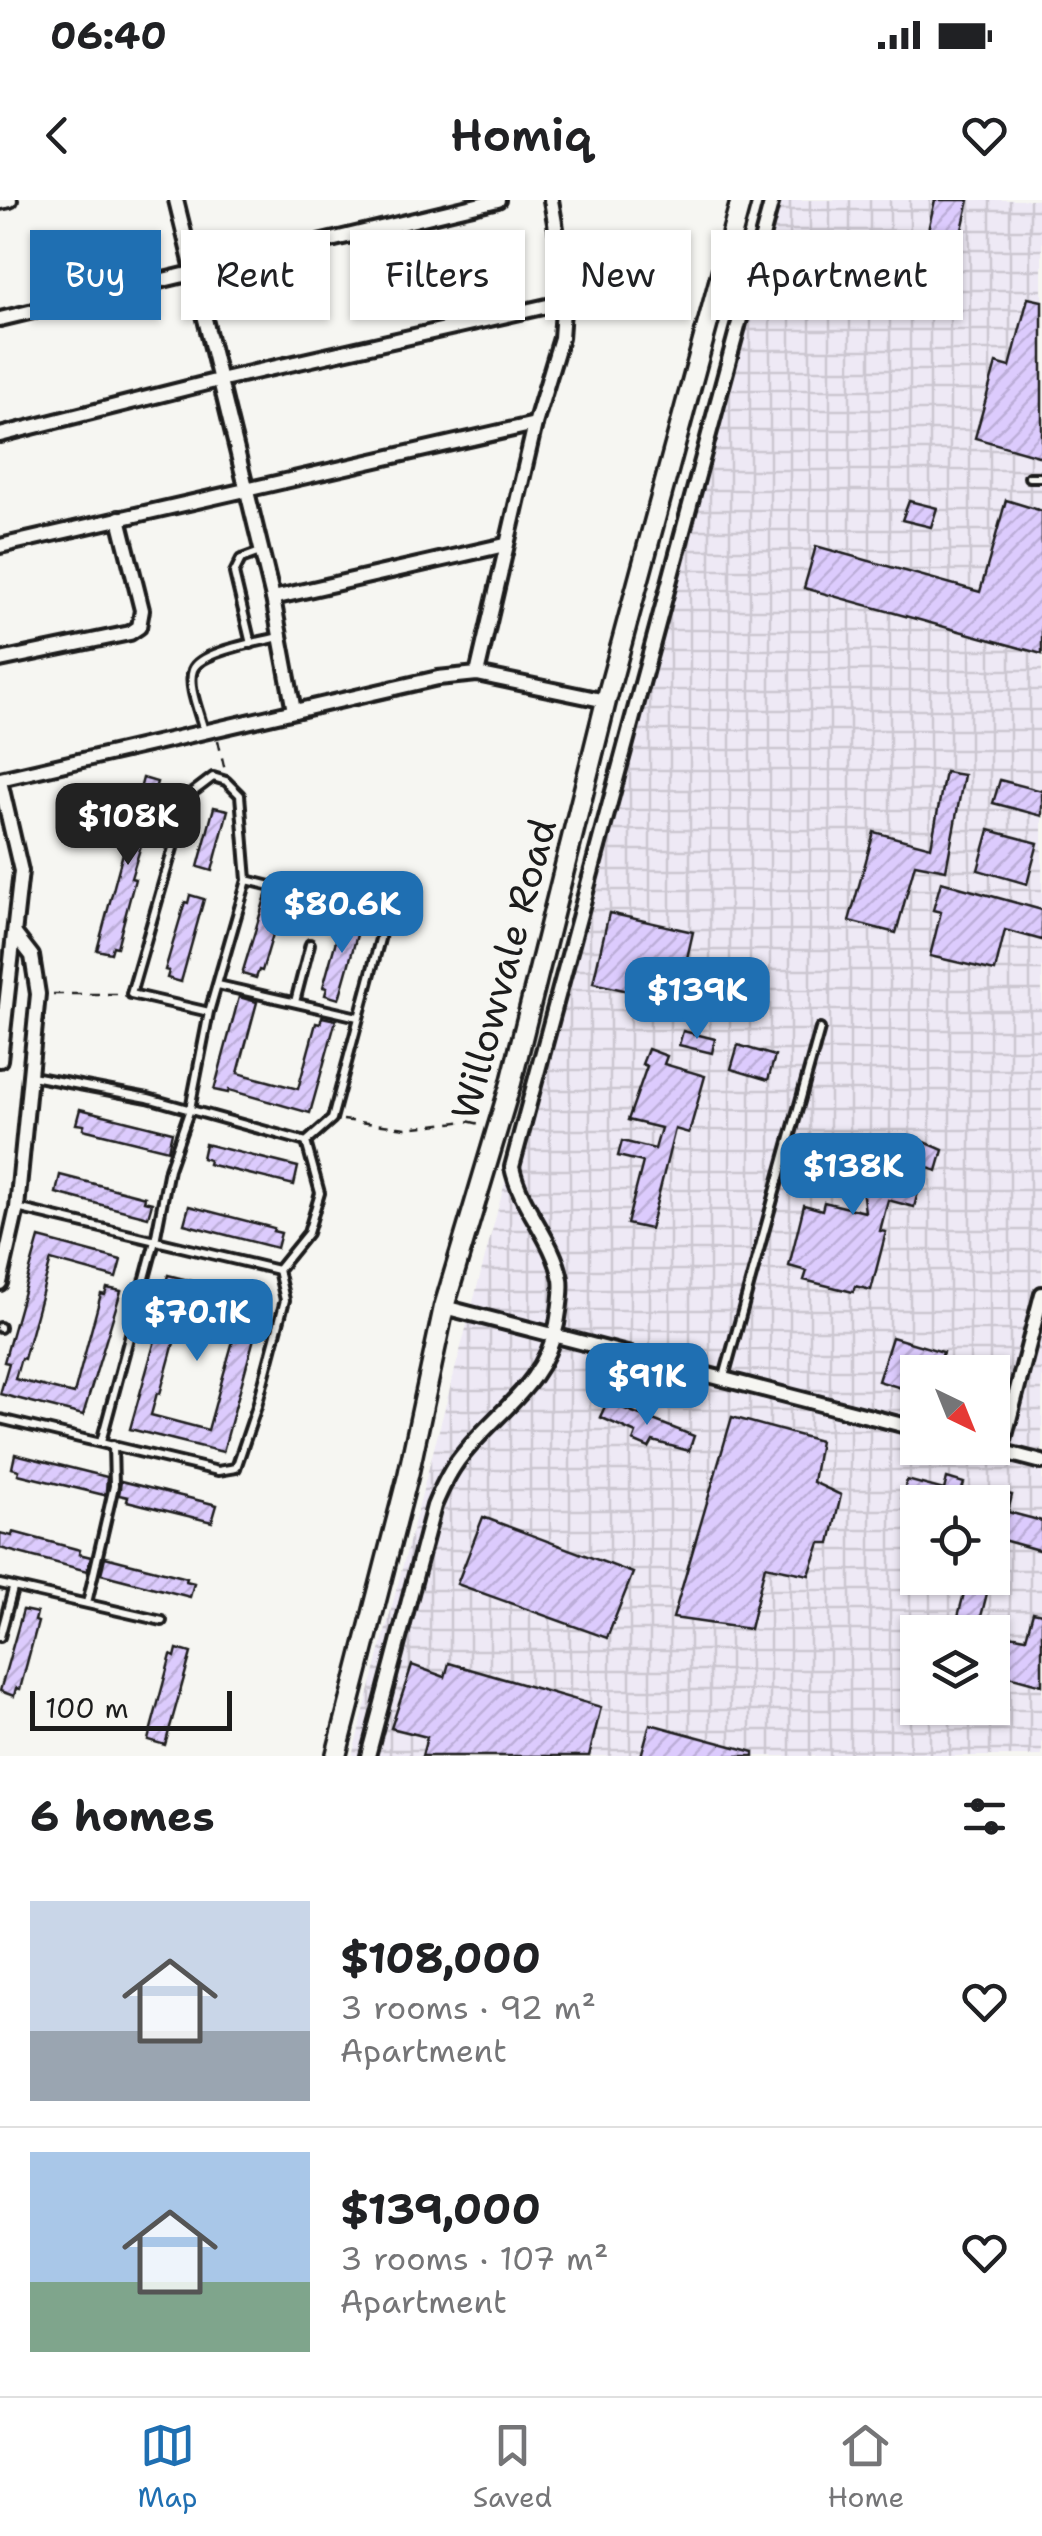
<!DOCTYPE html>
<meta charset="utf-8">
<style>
body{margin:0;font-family:"Shantell Sans",sans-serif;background:#f6f6f6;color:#202124;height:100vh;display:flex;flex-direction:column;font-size:38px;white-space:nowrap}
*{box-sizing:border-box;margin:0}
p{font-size:32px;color:#757577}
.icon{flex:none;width:55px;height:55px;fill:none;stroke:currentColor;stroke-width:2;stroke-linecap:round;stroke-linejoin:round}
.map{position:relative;height:1556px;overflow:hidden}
.details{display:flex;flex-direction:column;background:#fff;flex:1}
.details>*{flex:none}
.banner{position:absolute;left:30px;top:30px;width:982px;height:90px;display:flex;gap:20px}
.needle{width:65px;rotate:137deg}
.fabs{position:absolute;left:900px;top:1155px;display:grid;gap:20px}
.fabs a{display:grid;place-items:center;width:110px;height:110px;border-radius:0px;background:#fff;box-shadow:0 2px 8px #0004;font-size:50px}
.scale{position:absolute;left:30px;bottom:25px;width:202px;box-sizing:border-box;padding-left:10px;border:5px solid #1c1c1c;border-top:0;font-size:28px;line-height:35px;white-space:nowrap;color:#1c1c1c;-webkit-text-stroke:8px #f6f6f2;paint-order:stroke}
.price{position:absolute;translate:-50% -85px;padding:0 22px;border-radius:20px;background:#1f6fb2;color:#fff;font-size:32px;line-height:65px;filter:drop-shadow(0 2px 5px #0008)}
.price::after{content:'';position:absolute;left:50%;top:60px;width:30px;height:22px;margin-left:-15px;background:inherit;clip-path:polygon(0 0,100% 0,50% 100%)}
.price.active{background:#222;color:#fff}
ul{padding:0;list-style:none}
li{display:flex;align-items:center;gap:30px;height:250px;padding:0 30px}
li+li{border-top:2px solid #e0e0e0}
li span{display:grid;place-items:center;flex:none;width:280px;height:200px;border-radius:0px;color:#555}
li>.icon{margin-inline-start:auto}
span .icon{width:120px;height:120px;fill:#fffc;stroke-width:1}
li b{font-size:42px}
h2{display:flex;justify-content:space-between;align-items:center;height:120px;padding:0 30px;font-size:42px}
.chip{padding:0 35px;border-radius:0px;background:#fff;box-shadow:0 2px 8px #0004;font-size:35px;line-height:90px}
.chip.active{background:#1f6fb2;color:#fff}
.status{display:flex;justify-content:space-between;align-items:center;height:70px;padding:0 50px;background:#fff;direction:ltr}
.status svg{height:28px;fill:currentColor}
header{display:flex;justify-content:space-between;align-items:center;height:130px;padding:0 30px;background:#fff;font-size:45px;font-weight:600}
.tabs{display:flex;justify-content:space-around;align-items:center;height:140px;border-top:2px solid #e0e0e0;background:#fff;font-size:28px;color:#757577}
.tabs a{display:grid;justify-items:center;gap:5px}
.tabs .active{color:#1f6fb2}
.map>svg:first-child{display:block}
</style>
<div class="status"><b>06:40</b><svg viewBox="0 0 49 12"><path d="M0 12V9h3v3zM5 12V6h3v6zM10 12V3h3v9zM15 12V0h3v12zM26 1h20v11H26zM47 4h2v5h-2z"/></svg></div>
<header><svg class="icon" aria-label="back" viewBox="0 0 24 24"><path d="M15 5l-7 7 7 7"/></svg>Homiq<svg class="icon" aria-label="heart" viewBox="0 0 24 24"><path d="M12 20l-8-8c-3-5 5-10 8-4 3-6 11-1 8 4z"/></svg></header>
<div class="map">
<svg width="1042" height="1556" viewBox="0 0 1042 1556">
<defs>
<pattern id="industrial-grid" width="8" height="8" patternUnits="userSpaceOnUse" patternTransform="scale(2.5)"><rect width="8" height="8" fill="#eee9f5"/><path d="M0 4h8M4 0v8" fill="none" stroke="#ccc7d1"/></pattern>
<pattern id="building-hatch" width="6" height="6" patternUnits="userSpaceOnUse" patternTransform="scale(2.5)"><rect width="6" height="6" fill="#dccbfd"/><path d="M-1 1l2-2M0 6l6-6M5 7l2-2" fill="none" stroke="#bcaed8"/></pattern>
</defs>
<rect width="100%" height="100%" fill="#f6f6f2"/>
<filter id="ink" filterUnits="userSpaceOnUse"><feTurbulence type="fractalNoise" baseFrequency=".01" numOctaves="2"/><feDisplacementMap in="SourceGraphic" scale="20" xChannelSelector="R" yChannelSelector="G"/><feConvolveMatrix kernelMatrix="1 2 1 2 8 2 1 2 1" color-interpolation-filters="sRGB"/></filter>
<g filter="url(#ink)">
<!-- industrial -->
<path fill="url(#industrial-grid)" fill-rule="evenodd" d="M767,0h275v1556h-690zM918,1172h74v76h-74zM918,1302h74v76h-74zM918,1432h74v76h-74z"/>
<!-- building -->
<g fill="url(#building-hatch)" stroke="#1c1c1c" stroke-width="2.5" fill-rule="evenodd">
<polygon points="935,0 969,0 952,72 920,65"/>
<polygon points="1028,98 1042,101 1042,257 975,238 996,163 1010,167"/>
<polygon points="1006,300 1042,311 1042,454 804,388 816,346 980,392"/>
<polygon points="909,301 937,308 931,327 902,320"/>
<polygon points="945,572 964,575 946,670 915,664 896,733 849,721 874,632 931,647"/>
<polygon points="143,578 157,582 155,589 158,590 131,678 135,679 117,747 113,746 111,753 97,750"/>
<polygon points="1000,580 1042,591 1042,616 993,603"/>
<polygon points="214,607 228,610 212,671 198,667"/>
<polygon points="989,630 1038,643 1027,684 978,670"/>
<polygon points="941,682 1042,710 1042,740 1005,730 995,771 930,756 941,712 933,710"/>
<polygon points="267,692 281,696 279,703 282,704 262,771 259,770 256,778 242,774"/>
<polygon points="190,695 204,699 181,782 167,778 169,771 165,770 185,702 188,703"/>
<polygon points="348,713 362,717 339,799 325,795 327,788 323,787 342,719 346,720"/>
<polygon points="609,713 693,732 677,802 593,783"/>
<polygon points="239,797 257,802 238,873 298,889 316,823 320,824 322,817 336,820 310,913 229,890 228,893 214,890"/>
<polygon points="683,831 715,839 712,853 679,845"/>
<polygon points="738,845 775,856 768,880 731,869"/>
<polygon points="648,849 667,856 664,864 705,876 689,933 675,929 650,1029 627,1024 643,962 618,956 622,941 655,949 661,928 628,920 647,866 642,864"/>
<polygon points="80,909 172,932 168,950 83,929 84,925 76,924"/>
<polygon points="918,939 943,950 937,971 925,967 914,1007 888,1000 880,1031 886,1032 871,1090 855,1086 853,1092 804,1080 807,1071 789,1066 804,1005 822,1010 824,1002 865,1012 862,988 790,978 794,956 860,966 859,959 910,972"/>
<polygon points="205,944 298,967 294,985 208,964 209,960 202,958"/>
<polygon points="60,975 145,997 144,1001 152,1003 148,1017 56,993"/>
<polygon points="189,1006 274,1028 273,1031 281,1033 277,1048 184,1024"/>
<polygon points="39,1038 121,1060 116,1078 51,1060 24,1159 21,1158 15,1179 74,1194 101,1094 105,1095 107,1088 121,1091 83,1215 0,1194 9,1163 4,1162"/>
<path d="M168,1075l92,23 -6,28 3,1 -34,125 -93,-23 39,-138 -5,-2zM186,1099l55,13 -33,118 -57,-15 6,-22 3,1z"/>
<polygon points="892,1137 943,1152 937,1172 918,1172 918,1193 878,1181"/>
<polygon points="607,1202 694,1236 689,1251 653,1241 649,1248 633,1241 636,1233 600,1217"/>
<polygon points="732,1217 820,1241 813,1282 841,1295 830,1343 820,1343 809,1375 765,1366 750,1429 673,1418"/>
<polygon points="15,1254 107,1277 106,1292 104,1295 18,1274 19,1270 12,1268"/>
<polygon points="947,1278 964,1283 958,1302 919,1302 902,1298 907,1280 944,1290"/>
<polygon points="121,1281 217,1305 212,1322 127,1301 128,1297 119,1295"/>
<polygon points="990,1290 1012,1295 1008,1312 1042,1321 1042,1351 992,1337 992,1302 987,1302"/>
<polygon points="483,1317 633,1373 607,1438 457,1384"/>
<polygon points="13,1332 80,1350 79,1354 91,1357 87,1371 0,1348 0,1333 12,1336"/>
<polygon points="105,1357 187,1378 186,1381 194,1383 190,1397 101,1374"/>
<polygon points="968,1378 991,1378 977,1432 954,1432"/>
<polygon points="23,1410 37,1413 35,1421 38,1422 20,1489 16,1488 14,1496 0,1491"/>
<polygon points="1033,1412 1042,1414 1042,1485 994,1472 1004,1434 1026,1438"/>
<polygon points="177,1449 191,1453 165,1545 148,1540 171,1455 175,1457"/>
<polygon points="449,1463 601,1507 589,1556 422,1556 427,1537 391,1528 412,1465 445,1477"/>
<polygon points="650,1524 754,1552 754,1556 641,1556"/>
</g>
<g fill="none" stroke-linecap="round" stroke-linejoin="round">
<defs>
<g id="lane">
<polyline points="1029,277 1042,277"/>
<polyline points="251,444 234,373 241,359 260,352"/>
<path d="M204,531c-4,-17 -17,-45 -11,-61 7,-19 67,-28 86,-33"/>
<polyline points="218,785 358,817"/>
<polyline points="295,802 310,744"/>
<polyline points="32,876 148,898 306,942 332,919 380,739 382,719 367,710 247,680"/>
<polyline points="17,1008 278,1070"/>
<polyline points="0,1127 0,1128"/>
<polyline points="724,1177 820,829"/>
<polyline points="0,1219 218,1271 236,1268 257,1206 285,1100 278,1070 308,1033 320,993 306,942"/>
<polyline points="101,1242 155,1041 169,969 190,909 209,812 247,680 240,595 226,581 213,577 188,596 131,794 209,812"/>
<polyline points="0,1384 162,1421"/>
<polyline points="87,1403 114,1286 113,1245"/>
<polyline points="0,1437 13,1389"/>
</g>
<g id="street">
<polyline points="176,0 273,398 294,511"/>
<polyline points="0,2 10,0"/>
<polyline points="0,119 498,0"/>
<polyline points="0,235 219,180 565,102"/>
<polyline points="0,346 535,224"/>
<polyline points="273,398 505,345"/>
<polyline points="0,460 130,433 139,427 142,410 119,318"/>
<polyline points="477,474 535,224 561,138 565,81 551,0"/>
<polyline points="0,579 438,478 477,474 606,501"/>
<polyline points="0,581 21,671 0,860"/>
<polyline points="0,1083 17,1008 38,794 32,756 15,734"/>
<polyline points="444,1107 918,1229"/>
<polyline points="988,1248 1042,1262"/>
<polyline points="1001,1251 1042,1094"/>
<path d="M368,1556l66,-250c6,-14 12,-28 21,-41 35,-51 88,-74 102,-141 2,-13 6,-32 4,-45 -8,-41 -41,-72 -49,-112l260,-967"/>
</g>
<polyline id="secondary" points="336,1556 408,1276 444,1107 511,883 606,501 741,0"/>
</defs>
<!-- lane casing -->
<use href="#lane" stroke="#1c1c1c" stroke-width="14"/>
<!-- street casing -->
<use href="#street" stroke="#1c1c1c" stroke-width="20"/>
<!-- secondary casing -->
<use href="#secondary" stroke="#1c1c1c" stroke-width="25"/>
<!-- path -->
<g stroke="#1c1c1c" stroke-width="2.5" stroke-dasharray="10 8" stroke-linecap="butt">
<polyline points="218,540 225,571"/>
<polyline points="53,794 120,794"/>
<polyline points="343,920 406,928 467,921 484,925"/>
</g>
<!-- lane -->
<use href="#lane" stroke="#f6f6f2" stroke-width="6"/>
<!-- street -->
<use href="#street" stroke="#f6f6f2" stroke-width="12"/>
<!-- secondary -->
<use href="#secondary" stroke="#f6f6f2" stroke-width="18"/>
</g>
</g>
<g text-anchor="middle" stroke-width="8" stroke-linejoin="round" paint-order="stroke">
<!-- street labels -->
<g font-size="38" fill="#1c1c1c" stroke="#f6f6f2">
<text transform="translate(504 769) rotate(-75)" y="13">Willowvale Road</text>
</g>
</g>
</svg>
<div class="fabs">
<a><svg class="needle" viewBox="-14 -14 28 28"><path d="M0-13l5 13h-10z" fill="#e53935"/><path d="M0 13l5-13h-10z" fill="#757577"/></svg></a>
<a><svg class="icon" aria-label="locate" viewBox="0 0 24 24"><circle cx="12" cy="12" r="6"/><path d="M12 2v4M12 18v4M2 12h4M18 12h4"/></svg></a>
<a><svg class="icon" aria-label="layers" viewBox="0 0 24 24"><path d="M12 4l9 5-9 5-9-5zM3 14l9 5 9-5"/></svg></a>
</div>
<div class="scale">100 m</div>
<b class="price active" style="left:128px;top:668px">$108K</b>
<b class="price" style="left:342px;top:756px">$80.6K</b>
<b class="price" style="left:697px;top:842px">$139K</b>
<b class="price" style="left:853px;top:1018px">$138K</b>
<b class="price" style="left:197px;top:1164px">$70.1K</b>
<b class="price" style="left:647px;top:1228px">$91K</b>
<div class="banner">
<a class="chip active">Buy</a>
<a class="chip">Rent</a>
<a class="chip">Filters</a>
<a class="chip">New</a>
<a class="chip">Apartment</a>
</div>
</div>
<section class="details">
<h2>6 homes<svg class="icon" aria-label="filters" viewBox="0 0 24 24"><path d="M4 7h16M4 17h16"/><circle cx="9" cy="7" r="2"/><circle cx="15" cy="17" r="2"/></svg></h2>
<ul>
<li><span style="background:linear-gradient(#c9d6e8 65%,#9aa5b1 0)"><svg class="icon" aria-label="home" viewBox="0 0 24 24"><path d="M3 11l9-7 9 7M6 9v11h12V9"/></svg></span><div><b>$108,000</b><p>3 rooms · 92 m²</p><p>Apartment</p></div><svg class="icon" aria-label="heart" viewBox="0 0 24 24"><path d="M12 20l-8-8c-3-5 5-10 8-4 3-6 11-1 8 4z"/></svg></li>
<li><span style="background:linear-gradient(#a9c7e8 65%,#7fa58c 0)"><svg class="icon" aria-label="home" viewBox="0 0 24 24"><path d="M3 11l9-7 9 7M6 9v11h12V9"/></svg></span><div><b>$139,000</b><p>3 rooms · 107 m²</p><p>Apartment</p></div><svg class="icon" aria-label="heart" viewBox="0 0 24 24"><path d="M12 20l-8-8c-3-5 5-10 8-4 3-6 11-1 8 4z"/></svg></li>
</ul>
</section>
<nav class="tabs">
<a class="active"><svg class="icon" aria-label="map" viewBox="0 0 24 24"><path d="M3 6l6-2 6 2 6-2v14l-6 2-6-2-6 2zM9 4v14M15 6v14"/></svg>Map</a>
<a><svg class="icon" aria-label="saved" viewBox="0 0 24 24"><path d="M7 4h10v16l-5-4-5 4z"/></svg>Saved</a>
<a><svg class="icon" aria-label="home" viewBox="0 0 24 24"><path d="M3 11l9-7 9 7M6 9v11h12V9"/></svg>Home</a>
</nav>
